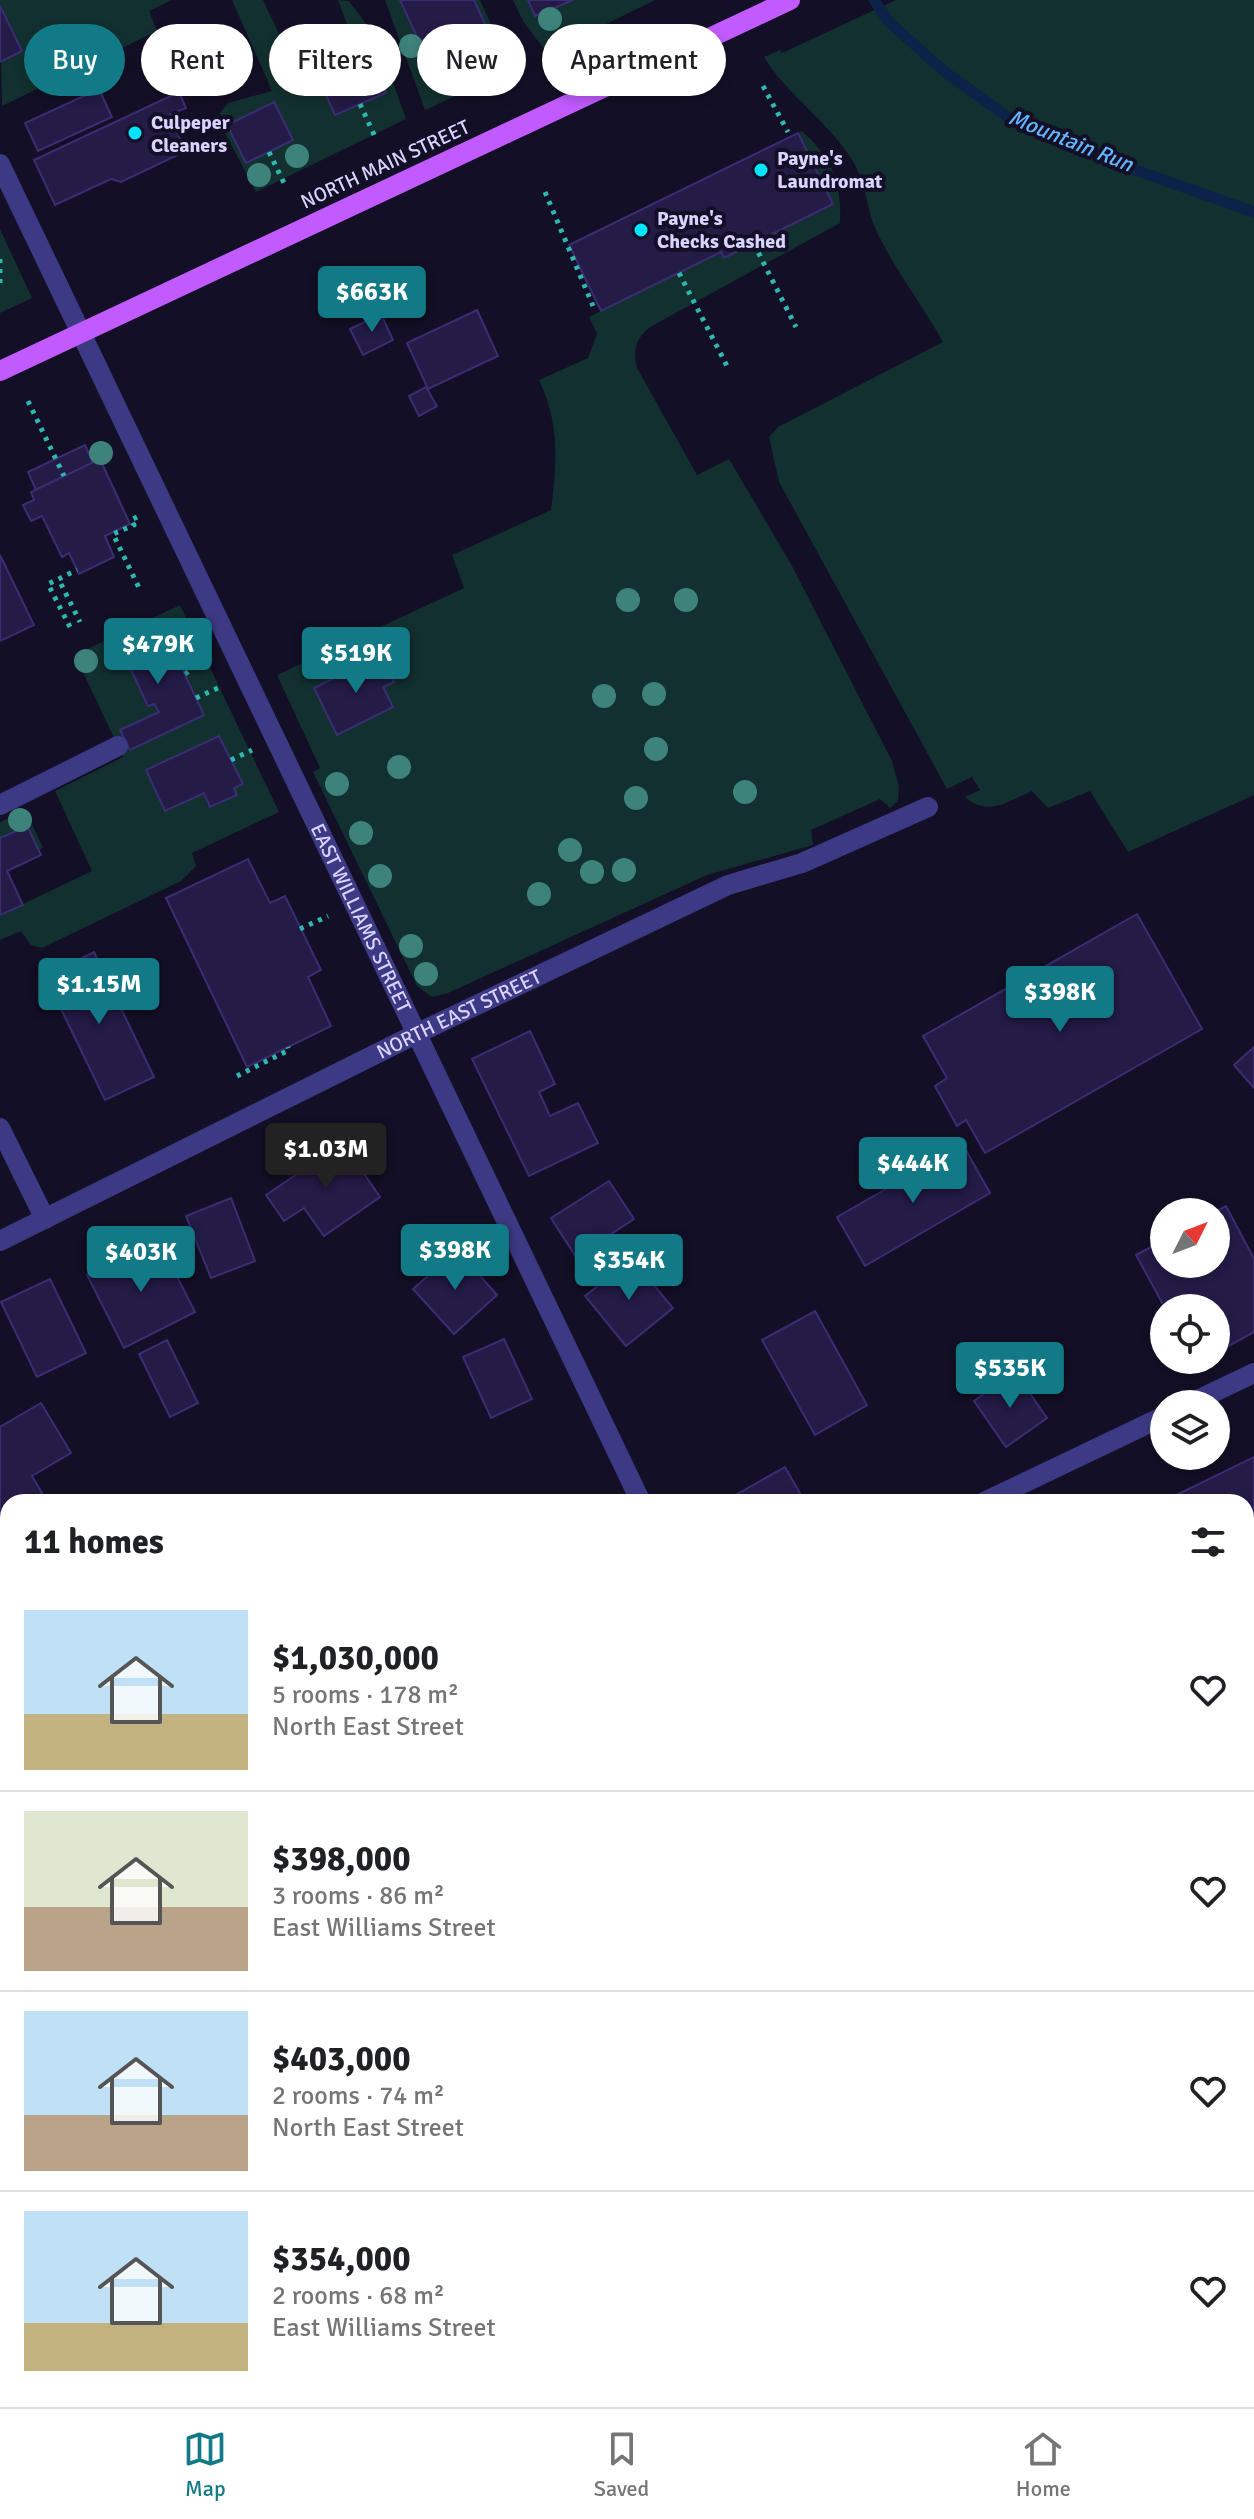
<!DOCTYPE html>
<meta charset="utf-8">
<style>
body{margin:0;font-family:Signika,sans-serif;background:#f2f2f2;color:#202124;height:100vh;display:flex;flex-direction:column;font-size:30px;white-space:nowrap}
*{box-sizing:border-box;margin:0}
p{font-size:26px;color:#757577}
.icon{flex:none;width:44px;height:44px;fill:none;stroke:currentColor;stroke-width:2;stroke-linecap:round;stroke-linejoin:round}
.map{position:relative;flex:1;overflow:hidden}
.side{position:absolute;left:0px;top:1494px;width:1254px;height:914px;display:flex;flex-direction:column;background:#fff;border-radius:24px 24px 0 0;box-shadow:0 4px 12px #0003}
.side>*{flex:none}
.top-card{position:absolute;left:24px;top:24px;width:800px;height:72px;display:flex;gap:16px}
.needle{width:52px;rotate:48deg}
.buttons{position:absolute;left:1150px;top:1198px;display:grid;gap:16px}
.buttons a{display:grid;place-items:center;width:80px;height:80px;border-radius:50%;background:#fff;box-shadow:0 4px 12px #0003;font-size:40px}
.price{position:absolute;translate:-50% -68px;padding:0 18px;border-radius:8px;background:#127987;color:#fff;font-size:26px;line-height:52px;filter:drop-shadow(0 2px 4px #0008)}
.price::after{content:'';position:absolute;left:50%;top:48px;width:24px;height:18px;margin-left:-12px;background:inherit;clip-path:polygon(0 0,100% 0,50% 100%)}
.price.current{background:#222;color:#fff}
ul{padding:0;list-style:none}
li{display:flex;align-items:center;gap:24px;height:200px;padding:0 24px}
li+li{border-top:2px solid #e0e0e0}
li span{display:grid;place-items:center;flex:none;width:224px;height:160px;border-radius:0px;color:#555}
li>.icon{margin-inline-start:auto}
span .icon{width:96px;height:96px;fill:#fffc;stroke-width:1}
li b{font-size:34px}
h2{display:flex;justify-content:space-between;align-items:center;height:96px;padding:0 24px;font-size:34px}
.chip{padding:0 28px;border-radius:36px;background:#fff;box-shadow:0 4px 12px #0003;font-size:28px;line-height:72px}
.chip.current{background:#127987;color:#fff}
.tab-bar{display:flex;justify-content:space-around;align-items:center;height:112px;border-top:2px solid #e0e0e0;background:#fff;font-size:22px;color:#757577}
.tab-bar a{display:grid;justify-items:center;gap:4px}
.tab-bar .current{color:#127987}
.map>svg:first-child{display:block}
</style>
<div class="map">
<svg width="1254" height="2407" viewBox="0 0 1254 2407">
<rect width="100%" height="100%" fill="#130f26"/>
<!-- green -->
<g fill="#12302f">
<polygon points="0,0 172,0 149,11 157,31 2,106"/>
<polygon points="232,0 263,0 289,55 349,30 338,0 349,1 378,40 406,119 256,192 224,131 220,113 228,103 272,91"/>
<polygon points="385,0 480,0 493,29 522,65 425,110"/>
<polygon points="513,0 655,0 547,53 523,21"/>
<path d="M896,0h358v795l-126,57 -38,-61 -42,17 -16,-17c-25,11 -44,26 -67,6l15,-7 -8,-13 -25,12 -168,-307 -10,-45 9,-10 165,-85c-21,-38 -49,-73 -67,-112 -10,-23 -10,-48 -24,-70 -24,-39 -64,-64 -88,-103l16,-7 2,3z"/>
<path d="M802,131c30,27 40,52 38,92l-190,104c-15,12 -17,24 -13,41l60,107 32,-16 62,105 101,197 7,26 -1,14 -8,7 -10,-9 -69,31 2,15 -106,30 -259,118 -16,4 -15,-11 -104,-214 7,-4 -43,-93 187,-87 -12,-33 99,-45c6,-47 9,-86 -12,-130l49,-22 9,-24 -8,-17 132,-65 4,6 108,-53 -35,-72z"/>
<polygon points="0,229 32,298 0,313"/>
<polygon points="180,605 279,812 192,853 196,866 181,881 42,948 31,945 21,931 0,940 0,915 92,871 55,791 123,757 75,655"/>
<polygon points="26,811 43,848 38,850 27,826 0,838 0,822"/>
<polygon points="1254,1558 1254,1630 1246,1634 1246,1561"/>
</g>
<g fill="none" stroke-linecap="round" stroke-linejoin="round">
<!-- stream -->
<polyline stroke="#0c2248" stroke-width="11" points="874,0 889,22 945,72 1015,122 1068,146 1254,212"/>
</g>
<!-- building -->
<g fill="#241b47" stroke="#3b2d73" stroke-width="2">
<polygon points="400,0 474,0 498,53 437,80"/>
<polygon points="528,0 573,0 535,16"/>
<polygon points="0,6 22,51 0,62"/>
<polygon points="360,36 386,93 335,115 316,73 341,62 334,48"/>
<polygon points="99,89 112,117 38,151 25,123"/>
<polygon points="179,92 186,108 169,115 186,151 121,182 111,179 55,205 34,160"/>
<polygon points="274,102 293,140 246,163 227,125"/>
<polygon points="798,133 833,204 724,258 721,252 601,311 569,245"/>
<polygon points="477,310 498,356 428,389 407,343"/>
<polygon points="381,314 393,340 363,355 350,329"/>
<polygon points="426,387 437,406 419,416 409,396"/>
<polygon points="85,445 93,463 36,490 28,472"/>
<polygon points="100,459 130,524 105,536 114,557 79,574 69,553 62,557 42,516 31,521 23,505 34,500 31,492"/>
<polygon points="0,555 34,625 0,641"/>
<polygon points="160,622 204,715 130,750 120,730 159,712 154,704 148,706 118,642"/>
<polygon points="381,655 394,682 383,687 393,707 337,735 314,688"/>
<polygon points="219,736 243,784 234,788 237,795 210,807 204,793 165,811 146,770"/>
<polygon points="27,826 41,855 7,871 23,905 0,915 0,838"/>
<polygon points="248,859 270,903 285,896 321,970 308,977 331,1026 247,1067 166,898"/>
<polygon points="1137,914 1202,1029 985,1153 966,1120 957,1126 935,1086 947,1078 923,1036"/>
<polygon points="94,952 154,1077 105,1100 45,976"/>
<polygon points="530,1031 555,1084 539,1092 550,1116 578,1103 598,1143 529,1176 472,1059"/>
<polygon points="1254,1047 1254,1088 1234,1065"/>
<polygon points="343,1143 380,1197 324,1236 304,1208 284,1221 266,1195"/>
<polygon points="963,1145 990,1193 865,1266 837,1217"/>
<polygon points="609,1181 634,1219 576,1257 551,1218"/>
<polygon points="231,1198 255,1261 211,1278 186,1216"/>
<polygon points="1226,1206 1254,1259 1254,1332 1216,1353 1216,1308 1165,1308 1136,1255 1164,1240 1164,1264 1216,1264 1215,1212"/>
<polygon points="158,1239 195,1312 124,1348 87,1275"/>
<polygon points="457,1250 497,1295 454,1334 413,1289"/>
<polygon points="632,1259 673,1308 626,1346 585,1296"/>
<polygon points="50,1279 86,1353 37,1377 1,1302"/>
<polygon points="815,1311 867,1405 815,1435 762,1340"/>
<polygon points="504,1339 532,1399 491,1418 463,1357"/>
<polygon points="167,1340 198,1403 170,1417 139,1354"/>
<polygon points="1015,1372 1047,1418 1006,1447 974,1401"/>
<polygon points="41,1403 71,1453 32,1476 42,1493 26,1502 8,1502 8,1513 0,1518 0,1427"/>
<polygon points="1254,1457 1254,1515 1246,1519 1246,1502 1162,1502"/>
<polygon points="785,1467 805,1502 723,1502"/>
<polygon points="8,1578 8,1632 0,1616 0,1582"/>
<polygon points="1254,1751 1254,1819 1246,1826 1246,1757"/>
<polygon points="1254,1890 1254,1958 1246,1964 1246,1896"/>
<polygon points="8,2223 8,2265 0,2250 0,2227"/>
<polygon points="8,2266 8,2342 0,2328 0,2270"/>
<polygon points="172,2400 215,2400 218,2407 159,2407"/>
<polygon points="302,2400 319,2400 311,2407"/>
<polygon points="744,2400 895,2400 887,2407 750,2407"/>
</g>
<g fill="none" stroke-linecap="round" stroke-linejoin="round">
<!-- path -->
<g stroke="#2fb8b0" stroke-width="5" stroke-dasharray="4 6" stroke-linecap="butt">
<polyline points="462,69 473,93"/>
<polyline points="763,86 788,132"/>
<polyline points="360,104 376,139"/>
<polyline points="269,152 284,183"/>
<polyline points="545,192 593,306"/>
<polyline points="754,244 796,327"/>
<polyline points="0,259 0,288"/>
<polyline points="679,273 727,366"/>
<polyline points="28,401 64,476"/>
<polyline points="137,517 131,520 134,525 113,534 141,592"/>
<polyline points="61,584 80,622"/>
<polyline points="70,627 48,584 77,570"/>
<polyline points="185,674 194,667 194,655 201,650"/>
<polyline points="196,698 220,687"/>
<polyline points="231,760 252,750"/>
<polyline points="300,929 328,916"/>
<polyline points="237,1076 289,1050 288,1047"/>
<polyline points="1246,2357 1254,2362"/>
<polyline points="725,2407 734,2400"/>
</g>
<!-- minor -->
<g stroke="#3d3a85" stroke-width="20">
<path id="s1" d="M0,164l641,1338"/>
<polyline points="0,805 118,746"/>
<polyline points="0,1128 45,1219"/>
<path id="s2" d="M0,1241l416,-207 312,-149 74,-22 126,-56"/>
<polyline points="1189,1404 1254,1373"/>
<polyline points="984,1502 1164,1416"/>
<polyline points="0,1755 8,1764"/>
<polyline points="0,1976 8,1972"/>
<polyline points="1246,2157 1254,2150"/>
<polyline points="562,2400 568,2407"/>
<polyline points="10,2407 25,2400"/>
<polyline points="1013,2407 1020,2400"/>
</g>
<!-- major -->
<polyline stroke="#c25bff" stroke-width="20" points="0,371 790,0"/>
</g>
<!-- trees -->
<g fill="#3d827b">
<circle cx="550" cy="19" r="12"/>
<circle cx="411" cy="46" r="12"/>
<circle cx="297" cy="156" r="12"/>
<circle cx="259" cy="175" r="12"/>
<circle cx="101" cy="453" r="12"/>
<circle cx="628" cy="600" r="12"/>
<circle cx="686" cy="600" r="12"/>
<circle cx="86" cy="661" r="12"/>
<circle cx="654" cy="694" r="12"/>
<circle cx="604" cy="696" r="12"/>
<circle cx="656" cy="749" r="12"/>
<circle cx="399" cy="767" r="12"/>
<circle cx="337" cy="784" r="12"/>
<circle cx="745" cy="792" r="12"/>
<circle cx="636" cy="798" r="12"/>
<circle cx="20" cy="820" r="12"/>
<circle cx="361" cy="833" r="12"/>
<circle cx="570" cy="850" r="12"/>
<circle cx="624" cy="870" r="12"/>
<circle cx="592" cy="872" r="12"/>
<circle cx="380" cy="876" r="12"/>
<circle cx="539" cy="894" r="12"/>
<circle cx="411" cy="946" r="12"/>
<circle cx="426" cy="974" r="12"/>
</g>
<!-- markers -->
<g fill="#00e5ff" stroke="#130f26" stroke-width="3">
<circle cx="135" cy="133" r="8"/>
<circle cx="761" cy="170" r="8"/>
<circle cx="641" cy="230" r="8"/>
</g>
<g text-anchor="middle" stroke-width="8" stroke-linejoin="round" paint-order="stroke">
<!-- poi labels -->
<g font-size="20" font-weight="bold" fill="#d9d4ff" stroke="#130f26" text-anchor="start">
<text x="151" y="129">Culpeper<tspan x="151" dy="23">Cleaners</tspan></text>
<text x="777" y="165">Payne's<tspan x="777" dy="23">Laundromat</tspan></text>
<text x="657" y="225">Payne's<tspan x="657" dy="23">Checks Cashed</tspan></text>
</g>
<!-- street labels -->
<g font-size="20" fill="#d9d4ff" stroke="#130f26">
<text transform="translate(385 164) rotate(-25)" y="7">NORTH MAIN STREET</text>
<text dy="7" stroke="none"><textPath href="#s1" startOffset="836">EAST WILLIAMS STREET</textPath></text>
<text dy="7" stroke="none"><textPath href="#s2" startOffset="512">NORTH EAST STREET</textPath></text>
</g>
<!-- water labels -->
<g font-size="22" font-style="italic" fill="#62b6ff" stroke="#130f26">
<text transform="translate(1071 140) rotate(22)" y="8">Mountain Run</text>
</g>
</g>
</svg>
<div class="buttons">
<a><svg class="needle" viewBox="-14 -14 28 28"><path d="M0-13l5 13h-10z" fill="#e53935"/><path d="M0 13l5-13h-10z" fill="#757577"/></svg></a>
<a><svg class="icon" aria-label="locate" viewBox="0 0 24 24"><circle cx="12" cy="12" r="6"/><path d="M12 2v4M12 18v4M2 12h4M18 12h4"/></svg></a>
<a><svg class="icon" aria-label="layers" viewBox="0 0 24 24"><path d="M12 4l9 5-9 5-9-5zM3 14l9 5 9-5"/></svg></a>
</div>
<b class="price" style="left:372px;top:334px">$663K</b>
<b class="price" style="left:158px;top:686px">$479K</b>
<b class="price" style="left:356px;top:695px">$519K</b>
<b class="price" style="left:99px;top:1026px">$1.15M</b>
<b class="price" style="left:1060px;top:1034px">$398K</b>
<b class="price current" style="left:326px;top:1191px">$1.03M</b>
<b class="price" style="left:913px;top:1205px">$444K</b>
<b class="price" style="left:455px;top:1292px">$398K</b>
<b class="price" style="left:141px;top:1294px">$403K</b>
<b class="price" style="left:629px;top:1302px">$354K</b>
<b class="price" style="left:1010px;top:1410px">$535K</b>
<div class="top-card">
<a class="chip current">Buy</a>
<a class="chip">Rent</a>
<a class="chip">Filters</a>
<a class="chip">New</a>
<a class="chip">Apartment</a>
</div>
<section class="side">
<h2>11 homes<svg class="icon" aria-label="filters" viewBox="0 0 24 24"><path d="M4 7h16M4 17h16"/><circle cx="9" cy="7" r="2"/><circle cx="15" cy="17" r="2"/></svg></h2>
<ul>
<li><span style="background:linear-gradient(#bfe0f5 65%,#c2b280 0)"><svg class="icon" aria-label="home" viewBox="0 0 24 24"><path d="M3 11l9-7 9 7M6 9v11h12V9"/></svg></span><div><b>$1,030,000</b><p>5 rooms · 178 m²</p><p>North East Street</p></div><svg class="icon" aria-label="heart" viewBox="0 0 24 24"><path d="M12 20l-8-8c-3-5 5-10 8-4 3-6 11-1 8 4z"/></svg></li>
<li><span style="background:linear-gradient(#dfe7d0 60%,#b9a48a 0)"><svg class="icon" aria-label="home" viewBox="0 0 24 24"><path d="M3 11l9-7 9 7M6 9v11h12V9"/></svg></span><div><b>$398,000</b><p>3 rooms · 86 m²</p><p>East Williams Street</p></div><svg class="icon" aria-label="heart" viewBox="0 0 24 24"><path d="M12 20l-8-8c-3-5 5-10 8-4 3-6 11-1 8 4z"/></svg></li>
<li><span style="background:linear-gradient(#bfe0f5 65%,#b9a48a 0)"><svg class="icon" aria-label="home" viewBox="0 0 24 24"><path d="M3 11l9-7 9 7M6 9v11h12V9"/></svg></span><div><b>$403,000</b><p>2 rooms · 74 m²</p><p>North East Street</p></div><svg class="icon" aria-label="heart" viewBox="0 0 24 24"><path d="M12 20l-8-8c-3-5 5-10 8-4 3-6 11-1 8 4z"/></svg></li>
<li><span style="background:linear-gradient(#bfe0f5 70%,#c2b280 0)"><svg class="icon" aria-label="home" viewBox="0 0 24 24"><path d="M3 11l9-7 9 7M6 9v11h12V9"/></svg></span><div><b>$354,000</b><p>2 rooms · 68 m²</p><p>East Williams Street</p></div><svg class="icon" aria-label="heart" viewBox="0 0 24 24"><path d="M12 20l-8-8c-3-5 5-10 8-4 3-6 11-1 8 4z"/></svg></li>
</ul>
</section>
</div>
<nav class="tab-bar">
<a class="current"><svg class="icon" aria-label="map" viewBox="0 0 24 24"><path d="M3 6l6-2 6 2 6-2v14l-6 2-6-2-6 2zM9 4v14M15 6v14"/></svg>Map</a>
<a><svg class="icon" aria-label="saved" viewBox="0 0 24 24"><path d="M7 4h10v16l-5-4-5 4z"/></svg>Saved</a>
<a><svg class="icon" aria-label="home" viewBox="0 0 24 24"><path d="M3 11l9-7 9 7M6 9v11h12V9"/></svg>Home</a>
</nav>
